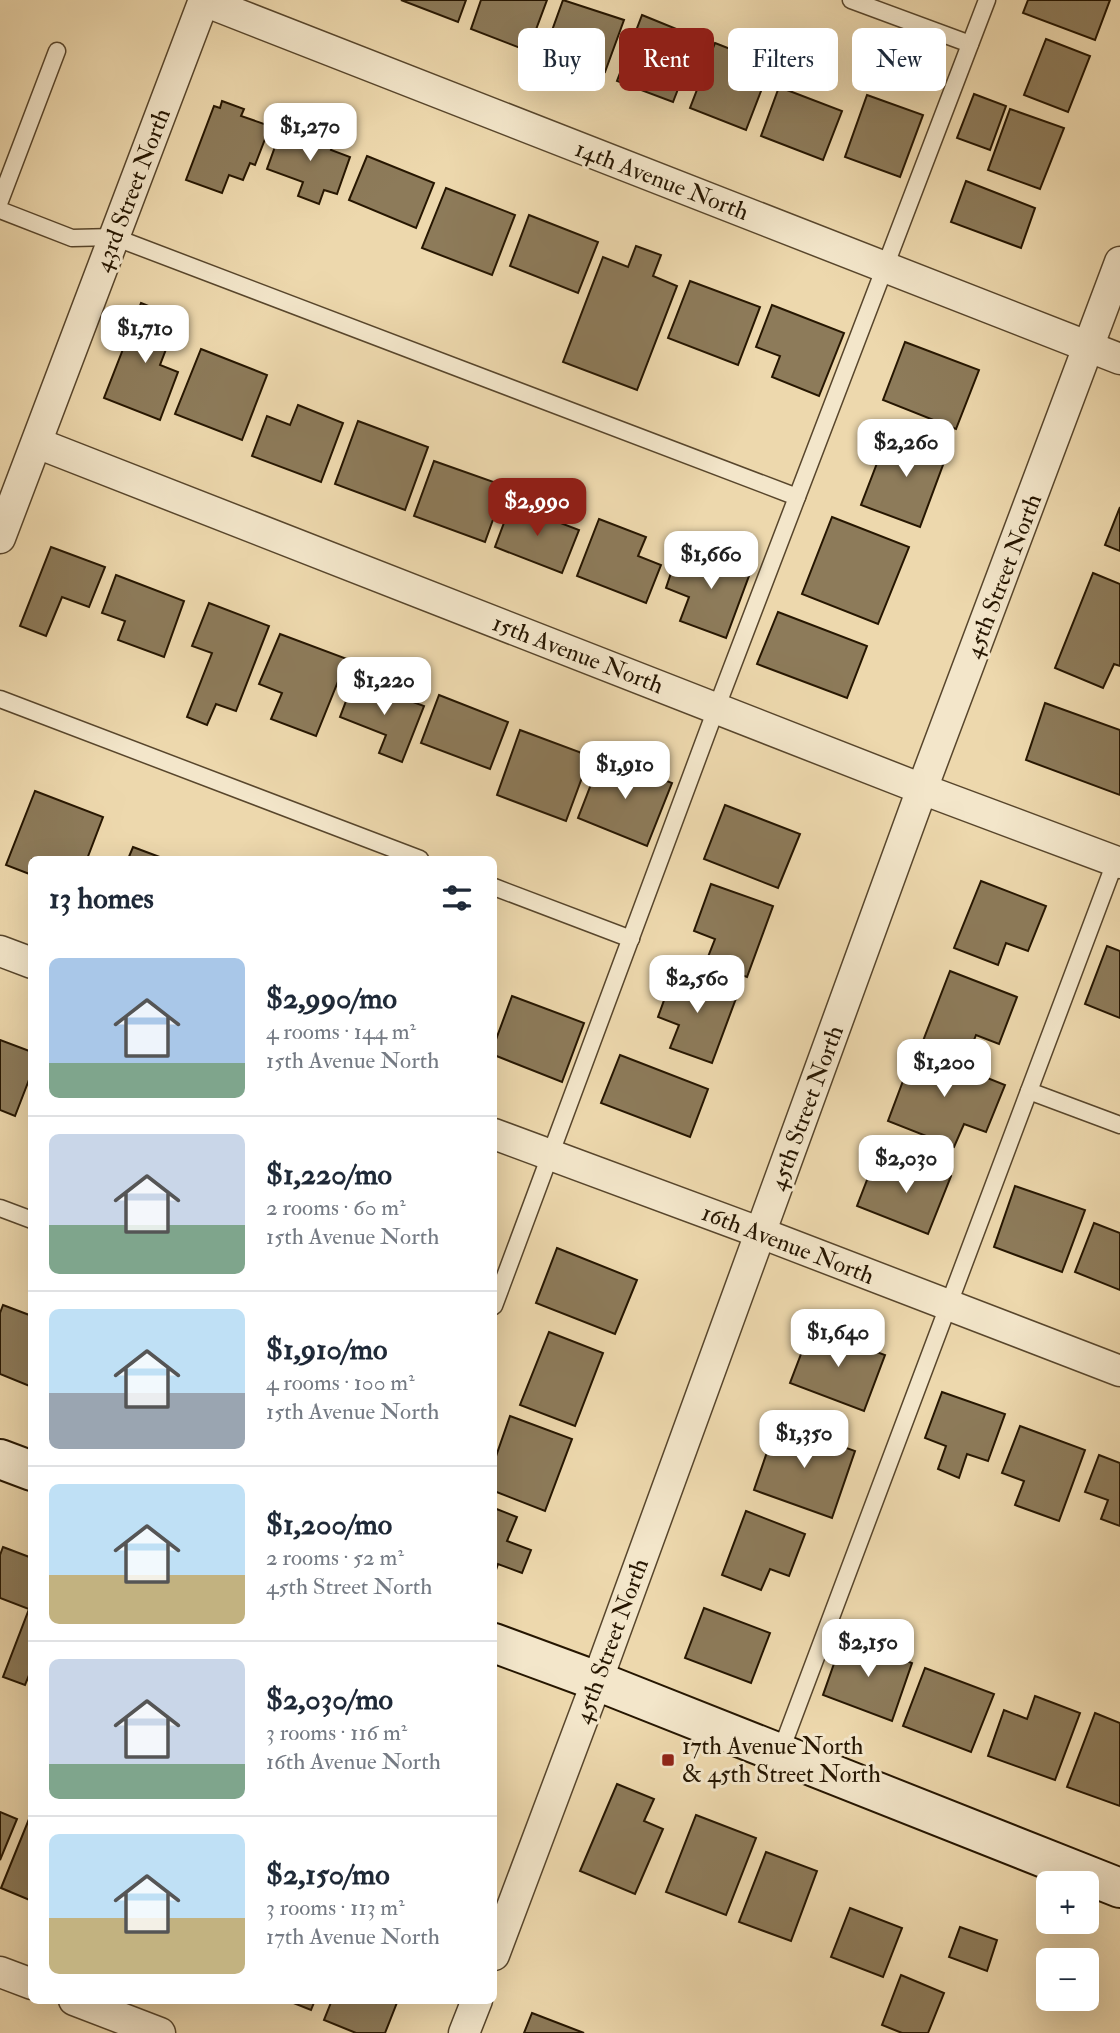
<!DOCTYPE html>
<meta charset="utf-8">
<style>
body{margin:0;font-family:"IM FELL Double Pica",serif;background:#f6f6f7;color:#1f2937;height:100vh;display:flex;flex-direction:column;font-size:26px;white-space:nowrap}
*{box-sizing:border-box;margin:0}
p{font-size:23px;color:#747a83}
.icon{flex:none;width:38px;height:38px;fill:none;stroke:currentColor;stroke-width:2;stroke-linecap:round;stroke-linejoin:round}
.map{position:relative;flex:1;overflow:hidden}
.side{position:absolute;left:28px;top:856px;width:469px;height:1148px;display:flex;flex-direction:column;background:#fff;border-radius:10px;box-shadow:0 7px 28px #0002}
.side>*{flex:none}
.guide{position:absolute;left:518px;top:28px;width:497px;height:63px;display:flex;gap:14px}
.buttons{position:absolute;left:1036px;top:1871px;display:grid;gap:14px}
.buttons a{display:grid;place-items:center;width:63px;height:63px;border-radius:10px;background:#fff;box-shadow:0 7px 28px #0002;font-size:35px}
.price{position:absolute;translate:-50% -60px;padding:0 16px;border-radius:14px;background:#fff;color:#222;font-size:23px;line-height:46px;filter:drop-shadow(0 2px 4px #0008)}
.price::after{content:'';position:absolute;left:50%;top:42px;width:21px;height:16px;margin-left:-10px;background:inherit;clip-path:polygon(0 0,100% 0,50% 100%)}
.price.current{background:#8f2418;color:#fff}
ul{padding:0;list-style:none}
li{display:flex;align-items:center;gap:21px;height:175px;padding:0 21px}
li+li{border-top:2px solid #e0e1e3}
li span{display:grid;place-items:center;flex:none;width:196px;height:140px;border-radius:10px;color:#555}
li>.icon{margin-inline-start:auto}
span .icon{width:84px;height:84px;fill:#fffc;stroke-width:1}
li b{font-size:30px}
h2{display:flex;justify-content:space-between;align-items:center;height:84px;padding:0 21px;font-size:30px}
.chip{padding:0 24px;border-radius:10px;background:#fff;box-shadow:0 7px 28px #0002;font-size:24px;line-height:63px}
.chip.current{background:#8f2418;color:#fff}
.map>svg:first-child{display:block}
</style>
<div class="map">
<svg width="1120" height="2033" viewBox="0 0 1120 2033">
<rect width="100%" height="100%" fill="#edd8ad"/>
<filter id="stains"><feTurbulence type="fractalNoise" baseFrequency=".00286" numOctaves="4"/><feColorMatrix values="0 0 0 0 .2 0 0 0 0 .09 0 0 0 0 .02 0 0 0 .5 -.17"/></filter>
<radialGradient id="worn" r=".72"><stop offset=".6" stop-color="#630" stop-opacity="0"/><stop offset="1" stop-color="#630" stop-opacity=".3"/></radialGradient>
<!-- building -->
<g fill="#8d7b5a" stroke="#261601" stroke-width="2">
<polygon points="401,0 466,0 458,22"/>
<polygon points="481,0 547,0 528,51 471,29"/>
<polygon points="563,0 624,20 605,72 545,50"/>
<polygon points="1028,0 1110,0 1095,40 1023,13"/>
<polygon points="642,15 679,30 671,51 690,58 673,102 617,81"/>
<polygon points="1046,39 1090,56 1068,112 1024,95"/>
<polygon points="715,43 771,65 746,130 690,108"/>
<polygon points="779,87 842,111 823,160 761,136"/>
<polygon points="974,94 1006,106 990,150 957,138"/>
<polygon points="867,95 923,115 900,177 845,157"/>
<polygon points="222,101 244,109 241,116 270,126 255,165 250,163 243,180 229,175 222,193 186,180 214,106 220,108"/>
<polygon points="1010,109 1064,128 1040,189 988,170"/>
<polygon points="306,129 335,139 331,150 350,157 337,194 324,190 319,204 298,196 303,182 267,169 281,130 302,138"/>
<polygon points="367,156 434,183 416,228 349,200"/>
<polygon points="966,181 1035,208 1021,248 951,222"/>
<polygon points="446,188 515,215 492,275 422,248"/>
<polygon points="529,215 598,242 578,293 510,266"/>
<polygon points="636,246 661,255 653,276 677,286 637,390 563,362 603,257 628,267"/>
<polygon points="690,281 760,307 738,365 668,338"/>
<polygon points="141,303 178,318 160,365 178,372 160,420 104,398"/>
<polygon points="772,305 844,333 819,396 772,377 780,356 756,347"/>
<polygon points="905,342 979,370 956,429 883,400"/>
<polygon points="201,349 267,375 242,440 175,414"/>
<polygon points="298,405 343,423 321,482 252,456 267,416 290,425"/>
<polygon points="358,421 428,447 405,510 335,484"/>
<polygon points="911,431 950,446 920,527 861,505 884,445 903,452"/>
<polygon points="434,461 505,486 485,542 414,516"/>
<polygon points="511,504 579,530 562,573 495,547"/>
<polygon points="1120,507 1120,551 1105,545"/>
<polygon points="832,517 909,547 878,624 802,594"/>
<polygon points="599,519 646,537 638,556 661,565 646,603 577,576"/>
<polygon points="51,547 105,567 89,607 62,597 46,636 20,626"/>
<polygon points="706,548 753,565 726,638 680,621 689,597 666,588 674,564 698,572"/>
<polygon points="1093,573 1120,584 1120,666 1114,664 1103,688 1055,668"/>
<polygon points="116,575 184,601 164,657 118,640 125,621 102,613"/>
<polygon points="209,603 269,626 236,711 216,704 207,725 187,717 212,653 192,646"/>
<polygon points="778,612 867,646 847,698 757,664"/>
<polygon points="280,634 347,659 316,736 271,719 282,693 259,684"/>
<polygon points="354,680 424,706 402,762 379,753 386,735 340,717"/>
<polygon points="439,695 508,722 490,769 421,743"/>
<polygon points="1045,703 1120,730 1120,795 1026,760"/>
<polygon points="520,730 590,756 566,821 497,795"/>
<polygon points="602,756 672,783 647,846 578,818"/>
<polygon points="35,791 103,817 87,859 32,859 32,875 6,865"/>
<polygon points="725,805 800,834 778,888 704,859"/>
<polygon points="133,847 165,859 128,859"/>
<polygon points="981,881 1046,906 1028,951 1006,943 998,965 954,948"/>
<polygon points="711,884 773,906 747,977 706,962 715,939 694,931"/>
<polygon points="1107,946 1120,951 1120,1018 1085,1004"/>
<polygon points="675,970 738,993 712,1063 670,1048 679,1025 658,1017"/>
<polygon points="950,971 1017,997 999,1044 976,1035 967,1058 923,1041"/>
<polygon points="512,996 584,1023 562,1082 494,1055 494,1045"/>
<polygon points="0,1040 32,1052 32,1072 15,1116 0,1110"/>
<polygon points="915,1049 1005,1085 986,1132 964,1124 954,1147 888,1121"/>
<polygon points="620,1055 708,1089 690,1137 601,1103"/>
<polygon points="904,1158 951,1176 928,1234 857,1206 872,1167 896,1177"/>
<polygon points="1015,1186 1085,1210 1062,1272 994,1247"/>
<polygon points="1094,1223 1120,1233 1120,1290 1075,1272"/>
<polygon points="557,1248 637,1280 615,1334 536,1303"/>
<polygon points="3,1305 32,1316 32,1387 0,1374 0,1313"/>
<polygon points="811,1328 885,1355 864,1411 790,1383"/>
<polygon points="549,1332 603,1353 575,1426 520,1405"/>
<polygon points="942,1392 1005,1414 988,1461 967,1454 959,1478 938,1469 946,1446 925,1438"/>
<polygon points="510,1416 572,1439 545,1511 494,1491 494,1462"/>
<polygon points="777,1423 855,1451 832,1518 754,1490"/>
<polygon points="1020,1426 1085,1450 1059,1521 1015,1505 1024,1481 1002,1473"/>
<polygon points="1099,1455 1120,1463 1120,1526 1101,1519 1108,1500 1085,1492"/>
<polygon points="494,1508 517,1517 507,1541 531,1550 522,1573 498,1564 494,1576"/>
<polygon points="746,1511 805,1534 789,1576 770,1569 761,1590 722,1575"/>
<polygon points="3,1547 32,1558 32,1668 25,1685 3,1677 29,1609 0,1598 0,1555"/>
<polygon points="704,1608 770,1633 751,1683 685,1658"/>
<polygon points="843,1638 912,1663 892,1721 823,1695"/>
<polygon points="925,1668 994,1694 971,1752 903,1726"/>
<polygon points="1035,1696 1080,1713 1055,1780 988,1756 1004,1710 1027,1719"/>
<polygon points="1095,1713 1120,1723 1120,1806 1067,1787"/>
<polygon points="617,1784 654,1799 644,1821 663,1829 635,1894 580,1871"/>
<polygon points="0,1812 17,1819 0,1860"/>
<polygon points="696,1815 756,1838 726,1915 666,1892"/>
<polygon points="29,1819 32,1820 32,1901 1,1888"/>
<polygon points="766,1852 817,1871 791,1941 739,1922"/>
<polygon points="850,1908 902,1928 883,1977 831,1957"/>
<polygon points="960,1927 997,1940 987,1971 949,1957"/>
<polygon points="901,1975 944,1993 928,2033 902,2033 882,2025"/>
<polygon points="286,2000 315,2000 311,2010"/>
<polygon points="332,2000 398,2000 385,2033 356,2033 324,2020"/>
<polygon points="532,2013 584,2033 524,2033"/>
</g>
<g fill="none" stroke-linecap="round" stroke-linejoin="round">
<defs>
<g id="lane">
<polyline points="851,0 970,44"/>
<polyline points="0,201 57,51"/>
<polyline points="0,210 72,238 114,237 797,497"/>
<polyline points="0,699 420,859"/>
<polyline points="494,887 631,939"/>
<polyline points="1029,1091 1120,1125"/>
<polyline points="0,1208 32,1220"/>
<polyline points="494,1306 716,709 987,0"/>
<polyline points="780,1753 1117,857"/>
</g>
<g id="street">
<polyline points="204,1 1120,359"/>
<polyline points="37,443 922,789 1120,863"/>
<polyline points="0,538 204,0"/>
<polyline points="0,951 32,963"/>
<polyline points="494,1134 761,1233 1120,1371"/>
<polyline points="494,1955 597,1681 922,789 1120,262"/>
<polyline points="0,1972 32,1984"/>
<polyline points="74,2000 160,2033"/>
<polyline points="464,2033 477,2000"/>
</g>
<g id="secondary">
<polyline points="0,1459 32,1471"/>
<polyline points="494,1643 597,1681 1120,1888"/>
</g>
</defs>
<!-- lane casing -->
<use href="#lane" stroke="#58462c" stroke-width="19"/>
<!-- street casing -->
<use href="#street" stroke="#58462c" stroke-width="33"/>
<!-- secondary casing -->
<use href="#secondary" stroke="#261601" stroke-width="42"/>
<!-- lane -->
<use href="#lane" stroke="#f3e6ca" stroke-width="16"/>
<!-- street -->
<use href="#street" stroke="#f3e6ca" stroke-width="30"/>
<!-- secondary -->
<use href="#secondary" stroke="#f3e6ca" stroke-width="38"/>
</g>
<!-- markers -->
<rect fill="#8f2418" stroke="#f3e6ca" stroke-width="2.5" x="661" y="1753" width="14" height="14" rx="3.5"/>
<g text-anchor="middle" stroke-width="6" stroke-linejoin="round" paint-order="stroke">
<!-- street labels -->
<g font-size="24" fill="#261601" stroke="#f3e6ca">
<text transform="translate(662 180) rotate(21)" y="8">14th Avenue North</text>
<text transform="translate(132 190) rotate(-69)" y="8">43rd Street North</text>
<text transform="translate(1003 576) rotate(-69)" y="8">45th Street North</text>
<text transform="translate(578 654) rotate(21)" y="8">15th Avenue North</text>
<text transform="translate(806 1108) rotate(-70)" y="8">45th Street North</text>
<text transform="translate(788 1244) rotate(21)" y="8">16th Avenue North</text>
<text transform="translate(611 1641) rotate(-70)" y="8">45th Street North</text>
</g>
<!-- poi labels -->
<g font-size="24" fill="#261601" stroke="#f3e6ca" text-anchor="start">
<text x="682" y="1754">17th Avenue North<tspan x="682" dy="28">&amp; 45th Street North</tspan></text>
</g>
</g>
<rect width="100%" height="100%" filter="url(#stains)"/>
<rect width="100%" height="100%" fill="url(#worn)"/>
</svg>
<div class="buttons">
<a>+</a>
<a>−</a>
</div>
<b class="price" style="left:310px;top:163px">$1,270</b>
<b class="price" style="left:145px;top:365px">$1,710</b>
<b class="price" style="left:906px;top:479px">$2,260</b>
<b class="price current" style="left:537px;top:538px">$2,990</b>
<b class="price" style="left:711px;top:591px">$1,660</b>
<b class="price" style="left:384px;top:717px">$1,220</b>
<b class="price" style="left:625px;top:801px">$1,910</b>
<b class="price" style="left:697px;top:1015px">$2,560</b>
<b class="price" style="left:944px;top:1099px">$1,200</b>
<b class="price" style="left:906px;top:1195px">$2,030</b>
<b class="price" style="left:838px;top:1369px">$1,640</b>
<b class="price" style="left:804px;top:1470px">$1,350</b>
<b class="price" style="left:868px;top:1679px">$2,150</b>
<div class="guide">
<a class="chip">Buy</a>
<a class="chip current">Rent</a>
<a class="chip">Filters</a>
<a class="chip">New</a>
</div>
<section class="side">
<h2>13 homes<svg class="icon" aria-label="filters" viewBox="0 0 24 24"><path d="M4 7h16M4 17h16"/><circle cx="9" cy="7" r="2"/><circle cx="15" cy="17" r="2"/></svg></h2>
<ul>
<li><span style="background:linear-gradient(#a9c7e8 75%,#7fa58c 0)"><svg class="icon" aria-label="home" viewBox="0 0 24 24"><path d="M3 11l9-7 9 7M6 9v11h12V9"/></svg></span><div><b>$2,990/mo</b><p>4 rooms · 144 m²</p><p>15th Avenue North</p></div></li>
<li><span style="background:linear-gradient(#c9d6e8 65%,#7fa58c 0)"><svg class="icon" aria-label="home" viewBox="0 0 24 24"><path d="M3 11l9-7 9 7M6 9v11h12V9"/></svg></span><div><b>$1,220/mo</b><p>2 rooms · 60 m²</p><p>15th Avenue North</p></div></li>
<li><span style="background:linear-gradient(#bfe0f5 60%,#9aa5b1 0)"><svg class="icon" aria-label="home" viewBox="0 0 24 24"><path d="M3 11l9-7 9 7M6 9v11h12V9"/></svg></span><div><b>$1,910/mo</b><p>4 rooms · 100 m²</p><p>15th Avenue North</p></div></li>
<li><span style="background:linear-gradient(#bfe0f5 65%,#c2b280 0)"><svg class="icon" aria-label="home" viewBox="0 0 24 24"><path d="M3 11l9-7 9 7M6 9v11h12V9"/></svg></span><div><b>$1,200/mo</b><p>2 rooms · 52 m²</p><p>45th Street North</p></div></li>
<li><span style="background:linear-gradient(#c9d6e8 75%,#7fa58c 0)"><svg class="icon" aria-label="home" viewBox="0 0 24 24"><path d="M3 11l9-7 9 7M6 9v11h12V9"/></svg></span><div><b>$2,030/mo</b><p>3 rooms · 116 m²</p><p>16th Avenue North</p></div></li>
<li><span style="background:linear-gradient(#bfe0f5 60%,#c2b280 0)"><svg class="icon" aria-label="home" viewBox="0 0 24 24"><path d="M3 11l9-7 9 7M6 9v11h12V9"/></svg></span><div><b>$2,150/mo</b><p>3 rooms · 113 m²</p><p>17th Avenue North</p></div></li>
</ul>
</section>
</div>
